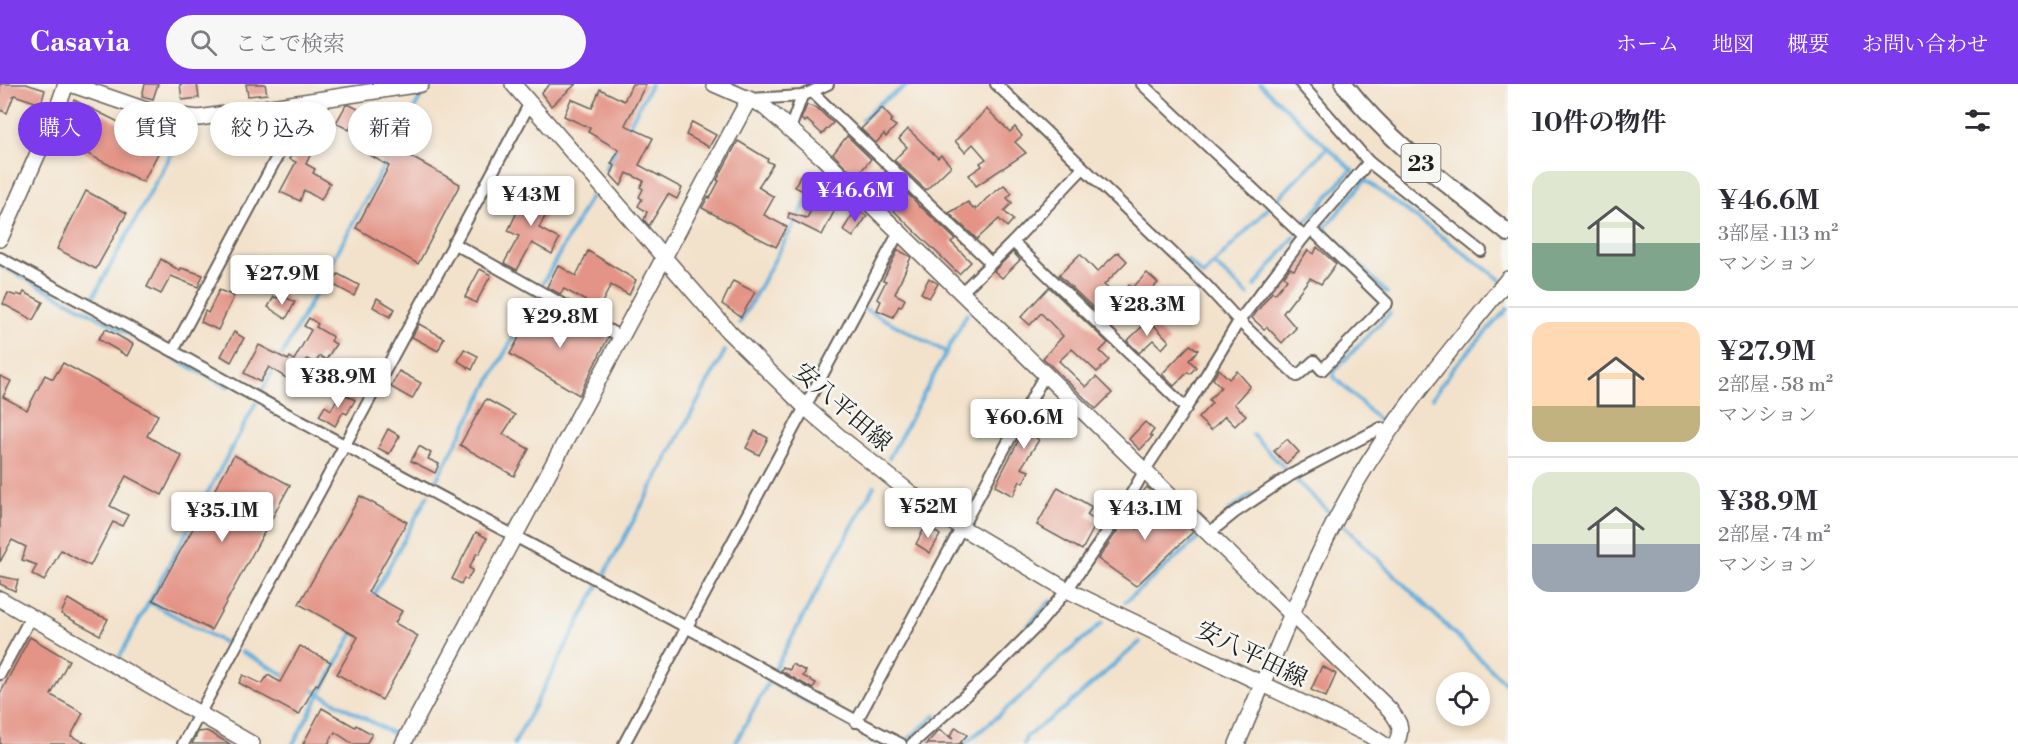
<!DOCTYPE html>
<html lang="ja">
<meta charset="utf-8">
<style>
body{margin:0;font-family:"Libre Bodoni","Noto Serif JP",serif;background:#f7f7f7;color:#2b2b33;height:100vh;display:flex;flex-direction:column;font-size:22px;white-space:nowrap}
*{box-sizing:border-box;margin:0}
p{font-size:20px;color:#7c7c81}
.icon{flex:none;width:33px;height:33px;fill:none;stroke:currentColor;stroke-width:2;stroke-linecap:round;stroke-linejoin:round}
.map{position:relative;flex:1;overflow:hidden}
.panel{display:flex;flex-direction:column;background:#fff;width:510px}
.panel>*{flex:none}
.guide{position:absolute;left:18px;top:18px;width:570px;height:54px;display:flex;gap:12px}
.tools{position:absolute;left:1436px;top:588px;display:grid;gap:12px}
.tools a{display:grid;place-items:center;width:54px;height:54px;border-radius:50%;background:#fff;box-shadow:0 3px 9px #0003;font-size:30px}
.price{position:absolute;translate:-50% -51px;padding:0 14px;border-radius:6px;background:#fff;color:#222;font-size:20px;line-height:39px;filter:drop-shadow(0 2px 3px #0008)}
.price::after{content:'';position:absolute;left:50%;top:36px;width:18px;height:14px;margin-left:-9px;background:inherit;clip-path:polygon(0 0,100% 0,50% 100%)}
.price.active{background:#7c3aed;color:#fff}
ul{padding:0;list-style:none}
li{display:flex;align-items:center;gap:18px;height:150px;padding:0 24px}
li+li{border-top:2px solid #e1e1e2}
li span{display:grid;place-items:center;flex:none;width:168px;height:120px;border-radius:18px;color:#555}
li>.icon{margin-inline-start:auto}
span .icon{width:72px;height:72px;fill:#fffc;stroke-width:1}
li b{font-size:26px}
h2{display:flex;justify-content:space-between;align-items:center;height:72px;padding:0 24px;font-size:26px}
.chip{padding:0 21px;border-radius:27px;background:#fff;box-shadow:0 3px 9px #0003;font-size:21px;line-height:54px}
.chip.active{background:#7c3aed;color:#fff}
header{display:flex;align-items:center;gap:36px;box-sizing:border-box;height:84px;padding:0 30px;background:#7c3aed;color:#fff}
header strong{font-size:28px}
nav{display:flex;gap:33px;margin-inline-start:auto;font-size:21px}
.search{width:420px;height:54px;background:#f7f7f7;display:flex;align-items:center;gap:15px;box-sizing:border-box;padding:0 21px;border-radius:33px;color:#7c7c81;font-size:22px}
main{display:flex;flex:1;min-height:0}
.map>svg:first-child{display:block}
</style>
<header>
<strong>Casavia</strong>
<div class="search"><svg class="icon" aria-label="search" viewBox="0 0 24 24"><circle cx="10" cy="10" r="6"/><path d="M15 15l6 6"/></svg>ここで検索</div>
<nav><a>ホーム</a><a>地図</a><a>概要</a><a>お問い合わせ</a></nav>
</header>
<main>
<div class="map">
<svg width="1508" height="660" viewBox="0 0 1508 660">
<rect width="100%" height="100%" fill="#f6f6f2"/>
<filter id="ink" filterUnits="userSpaceOnUse"><feTurbulence type="fractalNoise" baseFrequency=".0167" numOctaves="2"/><feDisplacementMap in="SourceGraphic" scale="12" xChannelSelector="R" yChannelSelector="G"/><feConvolveMatrix kernelMatrix="1 2 1 2 8 2 1 2 1" color-interpolation-filters="sRGB"/></filter>
<filter id="wash" filterUnits="userSpaceOnUse"><feTurbulence type="fractalNoise" baseFrequency=".008" numOctaves="4" result="noise"/><feDisplacementMap in="SourceGraphic" scale="24" xChannelSelector="R" yChannelSelector="G"/><feGaussianBlur stdDeviation="1.35" result="paint"/><feColorMatrix in="noise" values="0 0 0 0 0 0 0 0 0 0 0 0 0 0 0 0 0 1.4 0 .05"/><feComposite in="paint" operator="in"/></filter>
<g filter="url(#wash)">
<rect width="100%" height="100%" fill="#f3e2cb"/>
<g fill="none" stroke-linecap="round" stroke-linejoin="round">
<!-- stream -->
<g stroke="#62afdb" stroke-width="4">
<polyline points="1260,0 1353,87"/>
<polyline points="862,36 880,19 909,0"/>
<polyline points="626,47 651,0"/>
<polyline points="392,66 423,9"/>
<polyline points="605,85 618,61"/>
<polyline points="1365,96 1502,197"/>
<polyline points="1365,96 1324,145 1387,209"/>
<polyline points="815,101 824,86"/>
<polyline points="1300,144 1352,85"/>
<polyline points="1187,176 1203,191 1327,64"/>
<polyline points="1214,180 1248,211"/>
<polyline points="1,181 228,303"/>
<polyline points="542,201 591,112"/>
<polyline points="1255,202 1295,152"/>
<polyline points="90,219 186,43"/>
<polyline points="865,225 946,268"/>
<polyline points="1390,229 1334,287 1334,293 1383,340 1409,303"/>
<polyline points="740,239 812,107"/>
<polyline points="280,275 387,76"/>
<polyline points="260,311 276,281"/>
<polyline points="1432,314 1455,282 1508,224"/>
<polyline points="1253,351 1287,387"/>
<polyline points="889,374 967,230"/>
<polyline points="1294,394 1332,431"/>
<polyline points="432,404 535,213"/>
<polyline points="1229,427 1252,410"/>
<polyline points="1340,438 1508,602"/>
<polyline points="602,495 725,267"/>
<polyline points="372,514 428,411"/>
<polyline points="1125,518 1202,451"/>
<polyline points="225,559 149,518 256,319"/>
<polyline points="1012,560 1051,516"/>
<polyline points="242,568 287,592"/>
<polyline points="120,572 149,518"/>
<polyline points="773,588 874,402"/>
<polyline points="769,597 886,660"/>
<polyline points="0,600 5,591"/>
<polyline points="309,604 401,654"/>
<polyline points="905,658 936,631"/>
<polyline points="293,660 354,547"/>
<polyline points="514,660 598,502"/>
<polyline points="735,660 769,597"/>
<polyline points="965,660 1026,608 1054,580 1102,539"/>
<polyline points="1024,660 1026,653 1067,622 1140,558"/>
</g>
</g>
<g id="blocks">
<!-- building -->
<g fill="#e49487">
<polygon points="0,0 26,0 45,6 41,20 14,11 7,29 0,26"/>
<polygon points="145,0 158,0 153,15 142,12"/>
<polygon points="180,0 197,0 199,14 182,16"/>
<polygon points="246,0 265,0 267,10 248,12"/>
<polygon points="550,0 576,0 551,22 541,9"/>
<polygon points="632,0 646,0 625,41 653,54 639,81 682,104 677,115 668,110 649,142 644,136 647,128 638,122 642,115 639,113 643,105 640,103 644,97 627,89 621,102 611,91 615,82 611,80 619,66 588,48 590,44 564,32 571,15 592,24 600,5 624,17"/>
<polygon points="74,16 163,60 143,98 56,54"/>
<polygon points="346,21 350,21 360,26 349,46 336,39"/>
<polygon points="807,21 817,24 833,39 822,50 807,36 805,38 801,35"/>
<polygon points="882,24 892,35 890,38 896,42 886,53 884,50 876,59 861,45"/>
<polygon points="987,25 1010,48 1015,43 1022,52 1015,58 1026,69 976,102 969,91 982,82 980,79 986,75 973,60 965,68 955,57"/>
<polygon points="314,26 330,34 324,47 322,46 306,80 315,85 313,89 330,99 321,116 304,106 300,117 280,108 296,78 289,75"/>
<polygon points="692,38 716,51 709,63 686,51"/>
<polygon points="908,45 938,74 941,71 951,82 926,106 894,76 907,63 899,55"/>
<polygon points="368,49 460,100 418,180 356,144 389,82 359,65"/>
<polygon points="847,52 871,75 856,93 833,70"/>
<polygon points="738,57 768,75 767,77 773,80 758,103 774,113 764,131 787,143 776,163 702,124 708,113 710,114 719,97 717,96"/>
<polygon points="885,88 917,119 919,123 920,122 955,155 951,158 971,178 959,190 889,122 897,114 877,96"/>
<polygon points="800,91 842,109 838,114 840,116 822,151 788,134 789,129 807,134 815,118 813,117 815,113 795,103"/>
<polygon points="530,101 555,114 539,144 559,155 552,170 532,159 517,186 504,179 519,152 508,147"/>
<polygon points="1004,101 1012,109 1007,114 1012,119 1004,127 1013,136 1007,143 999,135 977,155 949,129 968,118 973,125 975,124 976,126 986,115"/>
<polygon points="86,107 127,129 96,185 57,165"/>
<polygon points="856,125 867,132 853,153 843,146"/>
<polygon points="1317,163 1336,180 1321,200 1310,194 1283,229 1296,244 1282,259 1267,243 1264,245 1252,234 1272,208 1275,210 1287,195 1284,192 1290,184 1294,186 1308,166 1314,170"/>
<polygon points="898,166 911,173 895,210 905,215 901,223 899,222 893,233 877,226 881,217 877,215 886,197 883,196"/>
<polygon points="588,167 636,196 629,211 611,201 596,230 583,223 586,217 564,205 560,210 547,203 558,181 576,192"/>
<polygon points="1013,168 1020,176 1002,194 994,187"/>
<polygon points="1118,168 1127,177 1104,201 1118,213 1129,201 1132,204 1147,189 1158,199 1145,212 1141,208 1111,241 1059,191 1080,170 1097,188"/>
<polygon points="161,175 180,187 181,184 203,191 198,203 171,192 161,210 147,203"/>
<polygon points="480,185 491,191 476,219 465,213"/>
<polygon points="338,190 359,201 354,212 332,200"/>
<polygon points="929,194 938,200 929,214 921,209"/>
<polygon points="733,197 755,208 741,233 722,220"/>
<polygon points="1049,203 1108,259 1100,267 1109,276 1097,288 1072,265 1059,277 1086,303 1096,293 1112,309 1096,325 1043,274 1063,252 1041,229 1030,241 1021,233"/>
<polygon points="219,206 234,212 218,246 201,238 205,227 208,229"/>
<polygon points="24,208 43,218 33,236 3,220 8,209 16,212 17,210 22,212"/>
<polygon points="279,210 295,218 286,235 268,223 274,213 277,214"/>
<polygon points="377,214 395,225 390,233 373,223"/>
<polygon points="555,225 608,254 579,311 510,270 532,230 548,238"/>
<polygon points="309,234 318,240 316,243 333,253 331,257 336,260 326,276 320,272 315,279 307,275 294,299 269,283 260,298 244,289 259,261 288,276 290,273 294,276 311,246 304,242"/>
<polygon points="1149,236 1169,257 1162,265 1153,256 1139,269 1127,257"/>
<polygon points="419,240 444,254 438,267 412,253"/>
<polygon points="106,245 133,260 127,272 98,255"/>
<polygon points="234,248 244,254 231,278 221,272"/>
<polygon points="1190,261 1198,266 1189,276 1196,283 1190,290 1188,288 1174,302 1162,290"/>
<polygon points="464,265 478,272 472,286 458,277"/>
<polygon points="63,279 158,331 147,352 182,372 162,411 126,392 110,422 128,431 122,442 113,438 90,482 61,466 44,497 32,490 37,481 22,476 26,463 12,456 0,478 0,292 11,297 3,313 27,326 45,291 53,295"/>
<polygon points="1219,285 1229,295 1237,287 1250,302 1234,320 1246,331 1235,342 1225,332 1211,346 1198,334 1212,319 1209,316 1221,303 1213,295"/>
<polygon points="399,287 421,299 412,315 391,303"/>
<polygon points="341,308 355,316 347,330 343,328 335,342 319,332 325,322 331,326"/>
<polygon points="486,315 515,331 503,350 529,365 514,392 460,361"/>
<polygon points="1040,315 1053,321 1049,326 1053,328 1036,354 1039,356 1021,384 1029,387 1023,399 1020,397 1013,412 995,402"/>
<polygon points="1145,338 1154,346 1150,351 1152,353 1140,366 1129,355"/>
<polygon points="388,345 400,352 389,370 378,364"/>
<polygon points="755,347 768,354 759,371 746,364"/>
<polygon points="1287,355 1299,368 1286,380 1274,367"/>
<polygon points="419,362 431,369 428,375 439,380 435,389 411,377"/>
<polygon points="234,371 290,401 211,546 153,516"/>
<polygon points="1058,403 1092,423 1087,431 1097,438 1082,466 1037,441"/>
<polygon points="1147,403 1193,448 1136,502 1098,475 1126,434 1137,445 1153,432 1137,415"/>
<polygon points="360,412 407,438 368,508 402,527 395,539 418,552 382,616 337,590 358,553 299,520"/>
<polygon points="926,441 940,451 930,469 916,460"/>
<polygon points="476,448 487,454 479,470 477,469 469,484 473,486 467,496 464,494 461,500 452,495"/>
<polygon points="0,492 18,496 15,507 0,500"/>
<polygon points="68,515 86,526 108,535 100,551 61,530"/>
<polygon points="30,553 69,576 51,611 83,629 71,652 88,660 0,660 0,610"/>
<polygon points="300,562 331,578 318,601 316,600 299,631 239,599 243,591 262,600 268,591 280,598"/>
<polygon points="792,580 806,587 803,592 816,599 813,605 781,587 783,583 790,586"/>
<polygon points="1322,582 1336,590 1326,613 1311,606"/>
<polygon points="322,624 355,643 356,641 372,650 366,660 353,660 335,648 328,660 303,660"/>
<polygon points="956,643 967,651 960,659 962,660 926,660 939,646 953,655 950,652"/>
<polygon points="207,647 230,660 192,660 198,648"/>
</g>
</g>
</g>
<g filter="url(#ink)">
<use href="#blocks" fill-opacity="0" stroke="#676159" stroke-width="1.5"/>
<g fill="none" stroke-linecap="round" stroke-linejoin="round">
<defs>
<g id="street">
<polyline points="996,0 1205,200 1239,237 1297,292 1314,277 1322,286 1387,219 1311,145"/>
<polyline points="1142,0 1304,153"/>
<polyline points="1301,0 1369,78 1481,167"/>
<polyline points="812,8 991,179"/>
<polyline points="750,15 802,12 828,0"/>
<path d="M307,17l-134,250c165,93 333,180 500,269 77,41 151,85 228,124"/>
<polyline points="790,45 802,12"/>
<polyline points="1013,158 1186,324"/>
<polyline points="453,159 623,254"/>
<polyline points="0,174 173,267"/>
<polyline points="961,209 1013,158 1083,84"/>
<polyline points="1208,450 1234,429 1291,391 1381,344"/>
<polyline points="0,590 31,533"/>
<polyline points="856,638 1045,290"/>
<polyline points="183,660 530,19"/>
<polyline points="624,660 899,148"/>
<polyline points="912,660 991,588 1037,542 1067,506 1122,426 1145,386 1186,324 1239,237 1304,153 1369,78"/>
</g>
<g id="secondary">
<polyline points="70,0 155,29 199,34 421,0"/>
<polyline points="513,0 729,248 806,324 842,355 932,426 1067,506 1369,651 1383,660"/>
<path d="M714,0l48,21 61,53 567,552c10,13 13,18 6,34"/>
<polyline points="0,155 55,31 66,0"/>
<polyline points="0,515 252,660"/>
<polyline points="403,660 749,15"/>
<path d="M1237,660c38,-88 71,-178 119,-261 43,-73 99,-138 152,-204"/>
</g>
<path id="primary" d="M1344,0c46,59 106,102 164,149"/>
</defs>
<!-- street casing -->
<use href="#street" stroke="#676159" stroke-width="14"/>
<!-- secondary casing -->
<use href="#secondary" stroke="#676159" stroke-width="18"/>
<!-- primary casing -->
<use href="#primary" stroke="#676159" stroke-width="20"/>
<!-- street -->
<use href="#street" stroke="#fff" stroke-width="10"/>
<!-- secondary -->
<use href="#secondary" stroke="#fff" stroke-width="15"/>
<!-- primary -->
<use href="#primary" stroke="#fff" stroke-width="16"/>
</g>
</g>
<g text-anchor="middle" stroke-width="5" stroke-linejoin="round" paint-order="stroke">
<!-- shield labels -->
<rect fill="#f6f6f2" stroke="#5d5d5c" stroke-width="1.5" x="1401.5" y="60" width="39" height="38" rx="4.5"/>
<g font-size="22" font-weight="bold" fill="#1c1c1c">
<text x="1421" y="87">23</text>
</g>
<!-- street labels -->
<g font-size="24" fill="#1c1c1c" stroke="#f6f6f2">
<text transform="translate(843 323) rotate(41)" y="8">安八平田線</text>
<text transform="translate(1252 570) rotate(26)" y="8">安八平田線</text>
</g>
</g>
</svg>
<div class="tools">
<a><svg class="icon" aria-label="locate" viewBox="0 0 24 24"><circle cx="12" cy="12" r="6"/><path d="M12 2v4M12 18v4M2 12h4M18 12h4"/></svg></a>
</div>
<b class="price active" style="left:855px;top:139px">¥46.6M</b>
<b class="price" style="left:531px;top:143px">¥43M</b>
<b class="price" style="left:282px;top:222px">¥27.9M</b>
<b class="price" style="left:1147px;top:253px">¥28.3M</b>
<b class="price" style="left:560px;top:265px">¥29.8M</b>
<b class="price" style="left:338px;top:325px">¥38.9M</b>
<b class="price" style="left:1024px;top:366px">¥60.6M</b>
<b class="price" style="left:928px;top:455px">¥52M</b>
<b class="price" style="left:1145px;top:457px">¥43.1M</b>
<b class="price" style="left:222px;top:459px">¥35.1M</b>
<div class="guide">
<a class="chip active">購入</a>
<a class="chip">賃貸</a>
<a class="chip">絞り込み</a>
<a class="chip">新着</a>
</div>
</div>
<section class="panel">
<h2>10件の物件<svg class="icon" aria-label="filters" viewBox="0 0 24 24"><path d="M4 7h16M4 17h16"/><circle cx="9" cy="7" r="2"/><circle cx="15" cy="17" r="2"/></svg></h2>
<ul>
<li><span style="background:linear-gradient(#dfe7d0 60%,#7fa58c 0)"><svg class="icon" aria-label="home" viewBox="0 0 24 24"><path d="M3 11l9-7 9 7M6 9v11h12V9"/></svg></span><div><b>¥46.6M</b><p>3部屋 · 113 m²</p><p>マンション</p></div></li>
<li><span style="background:linear-gradient(#ffd9b3 70%,#c2b280 0)"><svg class="icon" aria-label="home" viewBox="0 0 24 24"><path d="M3 11l9-7 9 7M6 9v11h12V9"/></svg></span><div><b>¥27.9M</b><p>2部屋 · 58 m²</p><p>マンション</p></div></li>
<li><span style="background:linear-gradient(#dfe7d0 60%,#9aa5b1 0)"><svg class="icon" aria-label="home" viewBox="0 0 24 24"><path d="M3 11l9-7 9 7M6 9v11h12V9"/></svg></span><div><b>¥38.9M</b><p>2部屋 · 74 m²</p><p>マンション</p></div></li>
</ul>
</section>
</main>
